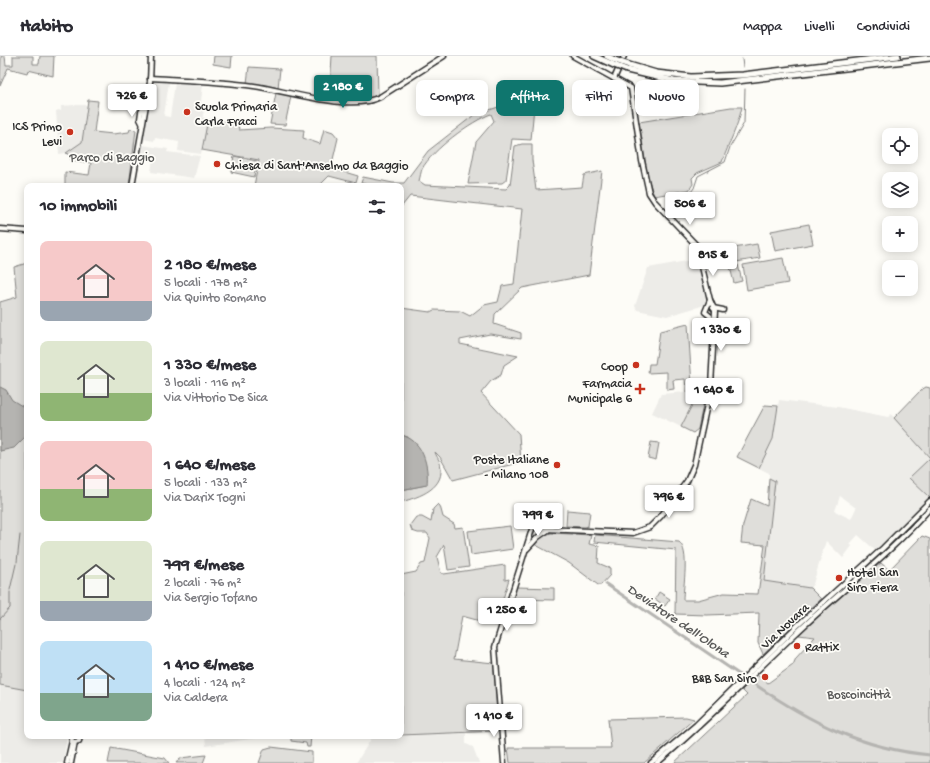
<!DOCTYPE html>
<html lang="it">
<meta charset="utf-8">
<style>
body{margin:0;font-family:"Gochi Hand",sans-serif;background:#f2f2f3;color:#2b2b33;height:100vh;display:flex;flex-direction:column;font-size:15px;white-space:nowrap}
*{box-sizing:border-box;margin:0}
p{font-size:13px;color:#7c7c81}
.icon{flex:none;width:22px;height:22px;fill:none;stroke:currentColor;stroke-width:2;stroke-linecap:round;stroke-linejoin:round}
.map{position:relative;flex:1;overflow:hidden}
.panel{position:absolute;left:24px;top:127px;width:380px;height:556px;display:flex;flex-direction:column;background:#fff;border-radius:8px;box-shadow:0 2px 10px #0003}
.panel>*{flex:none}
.hud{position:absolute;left:416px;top:24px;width:380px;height:36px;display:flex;gap:8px}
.tools{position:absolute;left:882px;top:72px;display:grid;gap:8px}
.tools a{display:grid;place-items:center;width:36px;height:36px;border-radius:8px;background:#fff;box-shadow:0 2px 10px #0003;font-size:20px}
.price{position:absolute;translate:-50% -34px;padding:0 9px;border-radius:4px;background:#fff;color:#222;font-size:13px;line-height:26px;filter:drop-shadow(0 1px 2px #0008)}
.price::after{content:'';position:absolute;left:50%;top:24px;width:12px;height:9px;margin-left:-6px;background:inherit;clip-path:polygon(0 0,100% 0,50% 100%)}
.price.on{background:#0f766e;color:#fff}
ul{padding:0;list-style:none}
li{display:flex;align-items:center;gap:12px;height:100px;padding:0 16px}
li span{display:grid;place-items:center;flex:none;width:112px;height:80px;border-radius:8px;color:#555}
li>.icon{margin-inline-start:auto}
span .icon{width:48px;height:48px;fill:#fffc;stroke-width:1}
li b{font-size:17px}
h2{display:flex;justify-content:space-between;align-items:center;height:48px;padding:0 16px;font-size:17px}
.chip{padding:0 14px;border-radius:8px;background:#fff;box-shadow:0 2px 10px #0003;font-size:14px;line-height:36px}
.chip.on{background:#0f766e;color:#fff}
header{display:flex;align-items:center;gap:24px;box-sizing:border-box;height:56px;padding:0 20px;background:#fff;border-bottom:1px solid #e1e1e2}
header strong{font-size:19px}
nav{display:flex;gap:22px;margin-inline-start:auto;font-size:14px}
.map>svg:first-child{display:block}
</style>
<header>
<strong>Habito</strong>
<nav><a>Mappa</a><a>Livelli</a><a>Condividi</a></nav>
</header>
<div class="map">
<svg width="930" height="707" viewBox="0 0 930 707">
<rect width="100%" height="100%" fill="#fdfcf7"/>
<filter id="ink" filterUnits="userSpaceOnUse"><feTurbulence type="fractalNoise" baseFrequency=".025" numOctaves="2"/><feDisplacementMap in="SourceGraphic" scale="8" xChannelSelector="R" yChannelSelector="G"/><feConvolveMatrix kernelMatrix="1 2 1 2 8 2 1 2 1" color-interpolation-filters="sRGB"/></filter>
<g filter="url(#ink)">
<!-- built -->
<g fill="#edece8" fill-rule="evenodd">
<polygon points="154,25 169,26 164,60 170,61 175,27 203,29 200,53 204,54 202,64 207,68 201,98 178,95 179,86 155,82 154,85 143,83"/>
<polygon points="74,49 88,49 82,87 66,97 59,98 56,55 59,54 61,55 61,50"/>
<polygon points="142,89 168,93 167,96 200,100 194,122 151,116 153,102 140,99"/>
<polygon points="697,203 706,245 705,249 667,260 637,254 635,250 648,212"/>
<polygon points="699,335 681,371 652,357 661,338"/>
<path d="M779,344l59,7 50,10 3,-3 39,45 -21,19 21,21 -54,52 -18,-16 -8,9 2,2 -9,12 -17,-17 -13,43 -3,4 -46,-7 11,-100 -6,-3v-5l-10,-5 14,-29zM840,440l16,12 -5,11 -16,-8z"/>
<polygon points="0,629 27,634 27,680 67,680 63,707 0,707"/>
<polygon points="466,676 466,688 473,691 479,707 356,707 373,680"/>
<polygon points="205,680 269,680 206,690"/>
</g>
<!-- green -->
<g fill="#dfdeda" stroke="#858482">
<polygon points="1,0 5,0 6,9 13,9 13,0 33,0 33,8 39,8 40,0 54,0 53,20 28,14 27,17 8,12 0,30"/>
<polygon points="214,0 232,0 231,11 213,8"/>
<polygon points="332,0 377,0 378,39 365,44 356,44 356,34 330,33"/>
<polygon points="249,11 280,13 278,32 247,27"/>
<polygon points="276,37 291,40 285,69 270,68"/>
<path d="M535,39l-4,45 -19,-1 -6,41 -4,3 -34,1 8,-42 18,-21 -3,-7c-20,7 -59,36 -69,55 -1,3 -2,8 -3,12l6,4 81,4 4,-4 5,-39 7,-2h10v16l4,30 46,-3 2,-12 18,-4 -13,104 -67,13 -27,26 -1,10 27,9v6l-31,-5 -30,6v4l58,12 -14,9 -3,10 -10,6 -10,12 38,41 2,28 -68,18 -13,-23 -5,-5c1,4 4,7 5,11 7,25 -21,34 -39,39v-12l25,-5 -18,-48 -7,-2v-127l29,4 4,-2 26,1 10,5 14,-11 14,-3 4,-16 12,-2 8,-75 -112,-13 -8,10 -1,-20h-29l-11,-3 2,-6 30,6h11l24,-32 46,-36z"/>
<polygon points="88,44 98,45 94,76 113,78 129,76 130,73 136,74 129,130 65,130 65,116 89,119 91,107 71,104 69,98 66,97 82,86"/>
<path d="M731,51h11c-4,19 -13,36 -20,55l-25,11 -5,5 1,6 -4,6 -35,6 -6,-18 -9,-56z"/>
<polygon points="203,63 238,67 239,74 271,72 304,74 303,82 320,88 324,73 333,76 338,82 331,112 358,120 356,127 329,120 321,128 327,130 254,130 259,104 202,94 207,68"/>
<polygon points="234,100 257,105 254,121 231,116"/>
<polygon points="809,168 813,188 775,195 771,175"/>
<polygon points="757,188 760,202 736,206 734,192"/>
<polygon points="783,202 788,227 747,234 743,209"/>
<polygon points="27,207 27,634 0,629 0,246 17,241 14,211"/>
<polygon points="738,209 742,225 734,227 730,211"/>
<polygon points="688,268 692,330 707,329 698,373 693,377 681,371 699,335 686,336 685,323 673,324 674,333 667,334 667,316 648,317 649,308 655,308 660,275"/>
<polygon points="926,331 930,332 930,442 909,422 930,402 894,362 921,334"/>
<polygon points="765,349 778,350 773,383 759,412 737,401"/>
<polygon points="651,386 659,387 656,404 648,402"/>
<path d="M769,422l6,3 -11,100 46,7 11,11 -58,55 -5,-11 1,-30 -52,2 -32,-1 1,-64 -82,-8 1,-7 84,7c11,9 4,44 4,58h15l26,-7 34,1 7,-49 -24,-2 2,-18 8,-26 16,7z"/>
<polygon points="438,448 440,450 443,461 454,468 455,472 463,471 469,511 448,514 444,489 437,501 441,517 444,518 505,509 505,524 509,523 495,569 462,560 454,603 494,607 498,675 401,679 401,519 416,516 421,508 425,507 430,482 427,477 418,477 412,475 410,469 416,461 422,461 431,466 433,453"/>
<polygon points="567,454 590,456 588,470 585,471 566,470"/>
<polygon points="510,470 513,493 471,499 468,475"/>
<polygon points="551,477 591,479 589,488 599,490 598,507 610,512 610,519 601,529 598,529 569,507 534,488 543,480"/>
<polygon points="922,480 930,483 930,707 674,707 747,639 742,634 757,619 768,627 793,609 796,602 815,581 799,579 839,540 881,507 889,514"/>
<polygon points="516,531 554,532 554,544 512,543"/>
<polygon points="659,536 670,543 665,550 655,543"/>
<polygon points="686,661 694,663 644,707 510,707 508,692 611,692 608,663"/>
<polygon points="291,680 311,680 310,691 307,691 306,687 291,685"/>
<polygon points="271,691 312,696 312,707 259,707 264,693"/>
<polygon points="111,692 165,702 169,707 108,707"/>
<polygon points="206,699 203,707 176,707 180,702"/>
</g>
<!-- water -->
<g fill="#b5b4b1" stroke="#7e7d7b">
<polygon points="0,331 6,334 12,344 27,353 27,379 14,392 0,395"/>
<path d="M401,379c22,5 28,31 26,50l-26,5z"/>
</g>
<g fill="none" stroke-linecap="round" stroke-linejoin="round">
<!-- stream -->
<g stroke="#7e7d7b" stroke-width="1">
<polyline points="742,3 743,11"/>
<polyline points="686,143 694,132 698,120 725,106 730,91 744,67 745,33"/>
<polyline points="17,506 20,479"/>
<polyline points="10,534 16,508"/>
<polyline points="0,563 10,552 10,536"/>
</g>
<!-- canal -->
<g stroke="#b5b4b1" stroke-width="3">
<polyline points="606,528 740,619"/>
<path d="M753,627c55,38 109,66 177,72"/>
</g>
<defs>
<g id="secondary">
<path d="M150,22c34,2 70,3 104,8 33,5 96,26 126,11l64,-41"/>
<polyline points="614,23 624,0"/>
<polyline points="142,67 140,63 141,56 145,49"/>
<polyline points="132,130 150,26 151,0"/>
<polyline points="0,173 27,175"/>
<polyline points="710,244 705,256 710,260 713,267"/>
<polyline points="713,252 723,254"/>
<polyline points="533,470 545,473 633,477 650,471 661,460 687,425 694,409 711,330 715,255 710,244 697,190 655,146 649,137 642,105 631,32 573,0"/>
<polyline points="533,470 536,469 552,471"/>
<polyline points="527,493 538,481 548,474"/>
<polyline points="74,686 79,685 80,680"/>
<polyline points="67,707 72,685 71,680"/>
<polyline points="71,707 75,686"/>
<polyline points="504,707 495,591 533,470"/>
</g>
<g id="primary">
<polyline points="651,707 696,669 797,570 883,492 930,445"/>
<path d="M657,707c53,-44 99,-93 149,-139 42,-39 87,-73 124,-116"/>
</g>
<g id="highway">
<polyline points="594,0 614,9"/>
<polyline points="607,0 615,4"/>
<polyline points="629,9 656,17 691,21 743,19 898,0"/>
<polyline points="627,14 674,25 720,27 930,2"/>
</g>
</defs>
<!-- secondary casing -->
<use href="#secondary" stroke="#2b2b2b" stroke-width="7"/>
<!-- primary casing -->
<use href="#primary" stroke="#2b2b2b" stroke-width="7"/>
<!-- highway casing -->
<use href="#highway" stroke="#2b2b2b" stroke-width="8"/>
<!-- secondary -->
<use href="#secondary" stroke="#fdfcf7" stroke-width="4"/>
<!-- primary -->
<use href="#primary" stroke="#fdfcf7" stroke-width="4"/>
<!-- highway -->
<use href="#highway" stroke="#fdfcf7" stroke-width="5"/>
<defs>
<g id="highway-bridge">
<polyline points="615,4 629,9"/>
<polyline points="614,9 627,14"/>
</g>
</defs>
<!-- highway-bridge casing -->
<use href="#highway-bridge" stroke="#2b2b2b" stroke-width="8" stroke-linecap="butt"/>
<!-- highway-bridge -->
<use href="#highway-bridge" stroke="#fdfcf7" stroke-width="5"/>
</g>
</g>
<!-- markers -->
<g fill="#c8321e" stroke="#fdfcf7" stroke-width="1.5">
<circle cx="187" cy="56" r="4"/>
<circle cx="70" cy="76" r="4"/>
<circle cx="217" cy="108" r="4"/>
<circle cx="636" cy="309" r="4"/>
<path d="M638 327h4v4h4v4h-4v4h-4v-4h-4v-4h4z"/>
<circle cx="557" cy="409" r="4"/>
<circle cx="839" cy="522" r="4"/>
<circle cx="797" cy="590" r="4"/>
<circle cx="765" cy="621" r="4"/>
</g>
<g text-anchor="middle" stroke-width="3.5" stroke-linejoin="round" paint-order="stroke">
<!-- poi labels -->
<g font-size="13" fill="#2b2b2b" stroke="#fdfcf7" text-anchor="end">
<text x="195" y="54" text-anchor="start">Scuola Primaria<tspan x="195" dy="15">Carla Fracci</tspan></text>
<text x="62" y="74">ICS Primo<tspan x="62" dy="15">Levi</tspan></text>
<text x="225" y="113" text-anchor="start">Chiesa di Sant'Anselmo da Baggio</text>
<text x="628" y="314">Coop</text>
<text x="632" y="331">Farmacia<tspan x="632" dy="15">Municipale 6</tspan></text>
<text x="549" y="407">Poste Italiane<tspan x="549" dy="15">- Milano 108</tspan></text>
<text x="847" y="520" text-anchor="start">Hotel San<tspan x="847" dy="15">Siro Fiera</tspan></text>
<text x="805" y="595" text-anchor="start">Rattix</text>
<text x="757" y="626">B&amp;B San Siro</text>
</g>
<!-- park labels -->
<g font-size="13" fill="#585857" stroke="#fdfcf7">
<text x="112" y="105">Parco di Baggio</text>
<text x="859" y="642">Boscoincittà</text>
</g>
<!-- street labels -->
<g font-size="13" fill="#2b2b2b" stroke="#fdfcf7">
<text transform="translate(784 569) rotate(-43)" y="5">Via Novara</text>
</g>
<!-- water labels -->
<g font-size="14" font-style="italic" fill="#5b5b5a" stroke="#fdfcf7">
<text transform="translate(679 564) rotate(34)" y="5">Deviatore dell'Olona</text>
</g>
</g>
</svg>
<div class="tools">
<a><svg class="icon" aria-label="locate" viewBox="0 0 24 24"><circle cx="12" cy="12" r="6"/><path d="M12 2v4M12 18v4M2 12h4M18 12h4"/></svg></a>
<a><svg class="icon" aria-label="layers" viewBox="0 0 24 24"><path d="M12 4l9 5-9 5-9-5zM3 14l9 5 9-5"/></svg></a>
<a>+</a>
<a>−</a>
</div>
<b class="price on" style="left:343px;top:53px">2 180 €</b>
<b class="price" style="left:132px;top:62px">726 €</b>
<b class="price" style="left:690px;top:170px">506 €</b>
<b class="price" style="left:713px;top:221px">815 €</b>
<b class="price" style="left:721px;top:296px">1 330 €</b>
<b class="price" style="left:714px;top:356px">1 640 €</b>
<b class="price" style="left:669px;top:463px">796 €</b>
<b class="price" style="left:538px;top:481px">799 €</b>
<b class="price" style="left:507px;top:576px">1 250 €</b>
<b class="price" style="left:494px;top:682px">1 410 €</b>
<div class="hud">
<a class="chip">Compra</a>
<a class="chip on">Affitta</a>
<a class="chip">Filtri</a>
<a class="chip">Nuovo</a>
</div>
<section class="panel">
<h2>10 immobili<svg class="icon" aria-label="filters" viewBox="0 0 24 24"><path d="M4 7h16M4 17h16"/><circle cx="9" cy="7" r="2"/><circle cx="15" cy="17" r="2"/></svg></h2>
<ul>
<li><span style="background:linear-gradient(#f6c9c9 75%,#9aa5b1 0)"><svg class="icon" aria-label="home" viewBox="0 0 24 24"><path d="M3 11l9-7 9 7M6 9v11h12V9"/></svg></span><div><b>2 180 €/mese</b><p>5 locali · 178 m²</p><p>Via Quinto Romano</p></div></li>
<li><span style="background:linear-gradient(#dfe7d0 65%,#8fb573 0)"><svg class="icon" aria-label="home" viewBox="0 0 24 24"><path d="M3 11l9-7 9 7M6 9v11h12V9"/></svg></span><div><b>1 330 €/mese</b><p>3 locali · 116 m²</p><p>Via Vittorio De Sica</p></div></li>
<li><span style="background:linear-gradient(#f6c9c9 60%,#8fb573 0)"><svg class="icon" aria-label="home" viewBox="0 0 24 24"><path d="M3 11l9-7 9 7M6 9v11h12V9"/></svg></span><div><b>1 640 €/mese</b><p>5 locali · 133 m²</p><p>Via Darix Togni</p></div></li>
<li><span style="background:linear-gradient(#dfe7d0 75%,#9aa5b1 0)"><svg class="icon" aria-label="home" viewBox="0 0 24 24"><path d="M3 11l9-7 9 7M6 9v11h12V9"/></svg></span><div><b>799 €/mese</b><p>2 locali · 76 m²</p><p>Via Sergio Tofano</p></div></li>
<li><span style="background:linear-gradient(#bfe0f5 65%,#7fa58c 0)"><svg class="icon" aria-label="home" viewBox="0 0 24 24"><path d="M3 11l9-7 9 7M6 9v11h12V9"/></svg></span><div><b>1 410 €/mese</b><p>4 locali · 124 m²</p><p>Via Caldera</p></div></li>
</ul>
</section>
</div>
